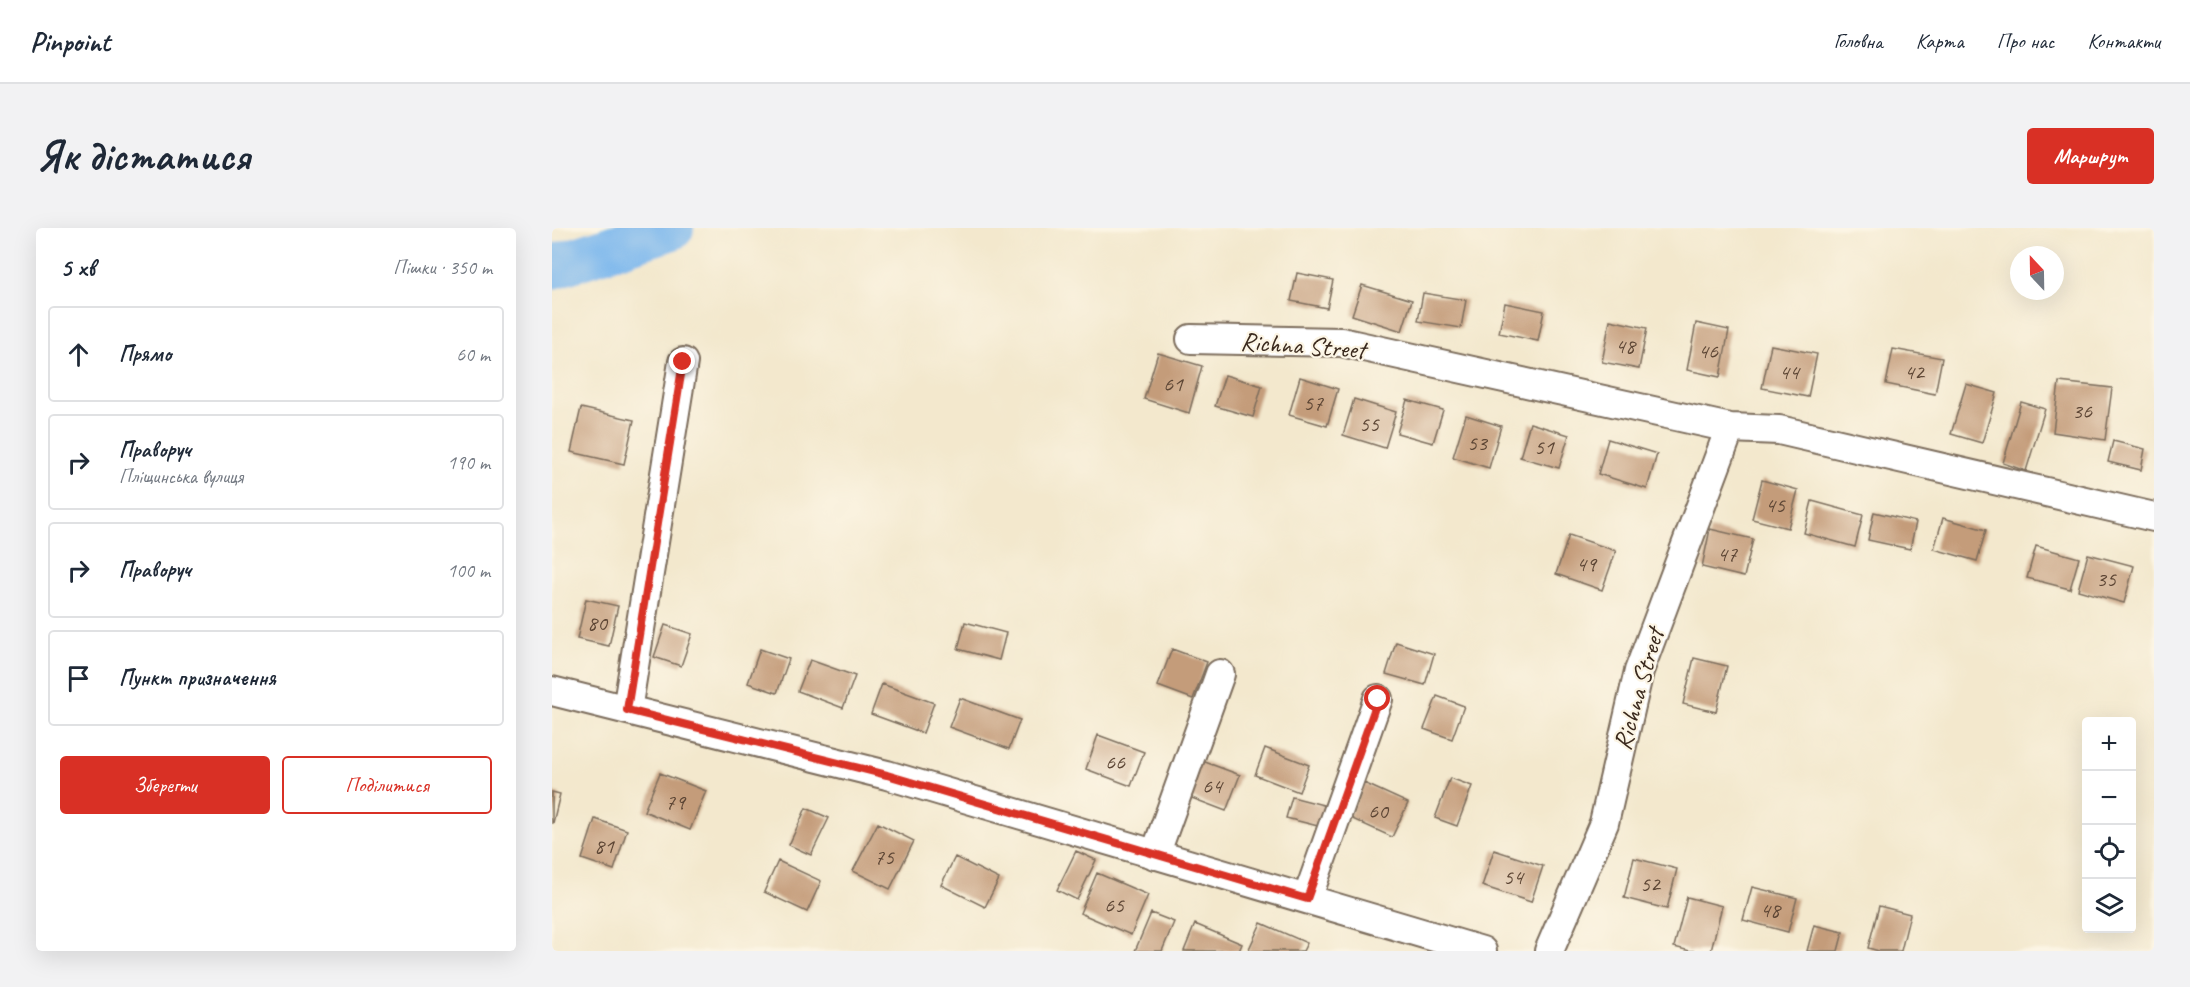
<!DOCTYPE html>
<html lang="uk">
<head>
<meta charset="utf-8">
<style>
  body { margin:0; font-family:Caveat,sans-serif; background:#f2f2f3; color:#1f2937 }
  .controls { position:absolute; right:18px; bottom:18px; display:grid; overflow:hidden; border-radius:6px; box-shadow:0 6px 24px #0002 }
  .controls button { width:54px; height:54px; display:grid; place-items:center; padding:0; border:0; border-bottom:2px solid #e0e1e3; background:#fff; color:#1f2937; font:30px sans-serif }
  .compass { position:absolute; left:1458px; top:18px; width:54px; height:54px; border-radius:50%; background:#fff; box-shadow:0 6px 24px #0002; rotate:338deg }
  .stop { position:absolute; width:18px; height:18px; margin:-14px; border:4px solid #d93025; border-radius:50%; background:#fff }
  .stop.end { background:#d93025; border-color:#fff; box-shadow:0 2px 6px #0008 }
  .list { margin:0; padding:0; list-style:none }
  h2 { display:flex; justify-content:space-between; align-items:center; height:78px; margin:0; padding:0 24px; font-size:26px }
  h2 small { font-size:20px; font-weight:400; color:#747a83 }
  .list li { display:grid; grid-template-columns:39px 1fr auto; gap:18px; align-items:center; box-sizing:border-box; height:96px; margin:0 12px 12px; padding:0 12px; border:2px solid #e0e1e3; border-radius:6px }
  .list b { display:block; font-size:22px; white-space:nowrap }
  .list p { margin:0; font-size:20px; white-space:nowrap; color:#747a83 }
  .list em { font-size:20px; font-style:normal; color:#747a83 }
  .actions { display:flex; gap:12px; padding:18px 24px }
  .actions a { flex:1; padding:14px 0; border:2px solid #d93025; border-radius:6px; text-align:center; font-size:21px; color:#d93025 }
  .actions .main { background:#d93025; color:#fff }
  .icon { flex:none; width:33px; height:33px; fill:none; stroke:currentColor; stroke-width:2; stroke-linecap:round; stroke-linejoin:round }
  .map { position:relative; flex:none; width:1602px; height:723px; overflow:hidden; border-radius:6px }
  header { display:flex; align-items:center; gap:36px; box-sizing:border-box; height:84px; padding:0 30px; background:#fff; border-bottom:2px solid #e0e1e3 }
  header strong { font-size:28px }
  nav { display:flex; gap:33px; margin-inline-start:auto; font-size:21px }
  .intro { display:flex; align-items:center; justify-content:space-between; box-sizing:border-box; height:144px; padding:0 36px }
  h1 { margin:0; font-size:42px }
  .button { padding:15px 27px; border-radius:6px; background:#d93025; color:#fff; font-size:21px; font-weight:700 }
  main { display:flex; gap:36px; padding:0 36px }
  aside { flex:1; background:#fff; border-radius:6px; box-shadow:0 6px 24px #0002 }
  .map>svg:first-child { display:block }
</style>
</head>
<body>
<header>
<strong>Pinpoint</strong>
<nav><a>Головна</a><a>Карта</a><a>Про нас</a><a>Контакти</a></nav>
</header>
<div class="intro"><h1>Як дістатися</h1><a class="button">Маршрут</a></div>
<main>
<aside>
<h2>5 хв<small>Пішки · 350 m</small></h2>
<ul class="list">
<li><svg class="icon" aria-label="ahead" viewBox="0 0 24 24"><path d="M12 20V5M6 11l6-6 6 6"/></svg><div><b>Прямо</b></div><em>60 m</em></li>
<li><svg class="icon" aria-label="right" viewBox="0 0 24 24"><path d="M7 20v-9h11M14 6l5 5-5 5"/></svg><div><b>Праворуч</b><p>Пліщинська вулиця</p></div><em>190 m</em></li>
<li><svg class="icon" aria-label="right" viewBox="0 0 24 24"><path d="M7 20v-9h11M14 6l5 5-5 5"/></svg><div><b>Праворуч</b></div><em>100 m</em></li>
<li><svg class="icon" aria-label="arrive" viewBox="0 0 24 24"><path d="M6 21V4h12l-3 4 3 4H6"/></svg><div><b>Пункт призначення</b></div></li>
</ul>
<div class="actions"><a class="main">Зберегти</a><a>Поділитися</a></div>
</aside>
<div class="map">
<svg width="1602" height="723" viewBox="0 0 1602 723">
  <rect width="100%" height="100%" fill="#fcf5e5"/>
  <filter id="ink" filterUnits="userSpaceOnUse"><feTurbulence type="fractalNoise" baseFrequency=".0167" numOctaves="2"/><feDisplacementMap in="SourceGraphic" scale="12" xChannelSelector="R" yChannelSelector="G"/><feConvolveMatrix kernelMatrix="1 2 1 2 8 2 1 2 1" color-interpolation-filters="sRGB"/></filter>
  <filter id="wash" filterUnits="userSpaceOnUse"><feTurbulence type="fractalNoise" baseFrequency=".008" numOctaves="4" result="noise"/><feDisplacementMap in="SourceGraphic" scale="24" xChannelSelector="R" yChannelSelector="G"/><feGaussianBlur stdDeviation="1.35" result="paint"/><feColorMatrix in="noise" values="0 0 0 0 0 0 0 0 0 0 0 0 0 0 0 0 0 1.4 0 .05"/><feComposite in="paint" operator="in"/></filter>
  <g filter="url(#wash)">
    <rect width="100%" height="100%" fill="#f3e8cd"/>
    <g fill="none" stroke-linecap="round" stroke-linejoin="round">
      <path stroke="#7bb7ed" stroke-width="44" d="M0,39L120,0"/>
    </g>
    <g id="blocks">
      <path fill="#c49c7a" d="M745,45L781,52L775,80L739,73Z
        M810,57L860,72L850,103L800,87Z
        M871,65L914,72L909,100L866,93Z
        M953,75L992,83L986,113L947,105Z
        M1058,92L1095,100L1087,141L1050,134Z
        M1144,95L1177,102L1168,149L1135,142Z
        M1219,117L1265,126L1256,169L1210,160Z
        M1341,121L1390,130L1383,166L1334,156Z
        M606,125L650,138L637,185L592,171Z
        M673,147L710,158L701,189L663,178Z
        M748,149L786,161L775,198L737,187Z
        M1507,154L1560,160L1553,212L1501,204Z
        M1414,156L1445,165L1430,215L1399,206Z
        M802,171L844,184L833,220L791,207Z
        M855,172L891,182L881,215L845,205Z
        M1469,174L1493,181L1474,243L1451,235Z
        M29,180L82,192L72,236L19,224Z
        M914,187L949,198L937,240L901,229Z
        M978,195L1017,207L1007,240L968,229Z
        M1056,211L1105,226L1095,261L1046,246Z
        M1561,213L1593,221L1589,242L1556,234Z
        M1210,252L1246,262L1236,300L1200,291Z
        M1260,273L1311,287L1303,319L1252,305Z
        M1322,284L1364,294L1358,321L1316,312Z
        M1391,290L1434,302L1425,333L1382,321Z
        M1158,301L1201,311L1192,349L1150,339Z
        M1017,307L1064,323L1050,362L1004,346Z
        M1484,318L1527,330L1518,361L1475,350Z
        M1536,326L1582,338L1572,375L1526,362Z
        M34,371L66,378L57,418L25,411Z
        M413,394L454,405L447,432L406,421Z
        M113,397L140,406L129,438L102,429Z
        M844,414L882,426L873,457L834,446Z
        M208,421L237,431L225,465L196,455Z
        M620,421L655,434L641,471L606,458Z
        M1142,430L1175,438L1164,484L1131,476Z
        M258,432L303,448L291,480L246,463Z
        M330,456L382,475L371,505L319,486Z
        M885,468L912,478L900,511L872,501Z
        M408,470L468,492L457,521L397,499Z
        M546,507L592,524L579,558L534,541Z
        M713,520L757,537L747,564L703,547Z
        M645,531L688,547L674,583L632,567Z
        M108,545L154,563L138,602L92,583Z
        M898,550L920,558L905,598L883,590Z
        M812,555L856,575L840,609L796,589Z
        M0,564L8,566L1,595H0Z
        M740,569L783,580L778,601L734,590Z
        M254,580L277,590L259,627L237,617Z
        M43,591L75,602L62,642L30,631Z
        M326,595L362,613L338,661L301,643Z
        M942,622L991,638L979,674L930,658Z
        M524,623L544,632L525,672L505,662Z
        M403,629L447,651L433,679L389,657Z
        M1082,630L1125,641L1115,681L1072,670Z
        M226,633L269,653L255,684L212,664Z
        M545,645L596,667L579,707L528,685Z
        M1200,659L1245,670L1236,704L1191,692Z
        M1135,669L1170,678L1159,723H1138L1122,719Z
        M1327,678L1358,686L1349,723H1327L1316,720Z
        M599,685L622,694L610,723H583Z
        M709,695L755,715L751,723H696Z
        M643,696L690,716L687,723H632Z
        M1262,697L1291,704L1286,723H1255Z"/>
    </g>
  </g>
  <g filter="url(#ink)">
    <use href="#blocks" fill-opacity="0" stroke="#7b6c5b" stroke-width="1.5"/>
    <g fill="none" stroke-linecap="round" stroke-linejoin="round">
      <defs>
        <path id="minor" d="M639,111L789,114L1178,200
          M0,463L335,547L930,723
          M75,482L131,134
          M603,627L668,446
          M755,671L826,471
          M997,723L1052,595L1087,443L1178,200L1227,202L1602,289"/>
      </defs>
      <use href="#minor" stroke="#7b6c5b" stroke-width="32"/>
      <use href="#minor" stroke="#fff" stroke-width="28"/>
    </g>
  </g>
  <g fill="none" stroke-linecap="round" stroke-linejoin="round" filter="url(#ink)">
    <path stroke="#d93025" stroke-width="8" d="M131,134L75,482L335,547L755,671L826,471"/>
  </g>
  <g text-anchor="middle" stroke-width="4.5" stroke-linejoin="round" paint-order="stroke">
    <g font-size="22" fill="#5d4635">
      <text x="1073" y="125">48</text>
      <text x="1156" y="130">46</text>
      <text x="1237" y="151">44</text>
      <text x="1362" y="151">42</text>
      <text x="621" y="163">61</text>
      <text x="761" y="182">57</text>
      <text x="1530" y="190">36</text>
      <text x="817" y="203">55</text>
      <text x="925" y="222">53</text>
      <text x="992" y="226">51</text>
      <text x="1223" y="284">45</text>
      <text x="1175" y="333">47</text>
      <text x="1034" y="343">49</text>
      <text x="1554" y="358">35</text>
      <text x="45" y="402">80</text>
      <text x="563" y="541">66</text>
      <text x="660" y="565">64</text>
      <text x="123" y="581">79</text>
      <text x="826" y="590">60</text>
      <text x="52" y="625">81</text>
      <text x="332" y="636">75</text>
      <text x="961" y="656">54</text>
      <text x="1098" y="663">52</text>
      <text x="562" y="684">65</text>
      <text x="1218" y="689">48</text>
    </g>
    <g font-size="26" fill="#3b2a1e" stroke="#fcf5e5">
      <text transform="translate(751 117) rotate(4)" y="9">Richna Street</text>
      <text transform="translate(1086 461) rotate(-74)" y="9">Richna Street</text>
    </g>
  </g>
</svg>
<div class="controls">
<button>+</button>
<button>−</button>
<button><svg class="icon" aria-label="locate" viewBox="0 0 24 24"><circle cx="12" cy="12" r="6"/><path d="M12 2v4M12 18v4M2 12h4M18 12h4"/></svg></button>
<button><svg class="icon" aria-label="layers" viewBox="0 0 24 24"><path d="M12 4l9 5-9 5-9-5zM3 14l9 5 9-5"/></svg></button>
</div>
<svg class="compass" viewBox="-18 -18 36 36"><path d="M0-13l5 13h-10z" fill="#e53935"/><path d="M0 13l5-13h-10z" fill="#747a83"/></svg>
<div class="stop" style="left:826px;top:471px"></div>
<div class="stop end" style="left:131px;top:134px"></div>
</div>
</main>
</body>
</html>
